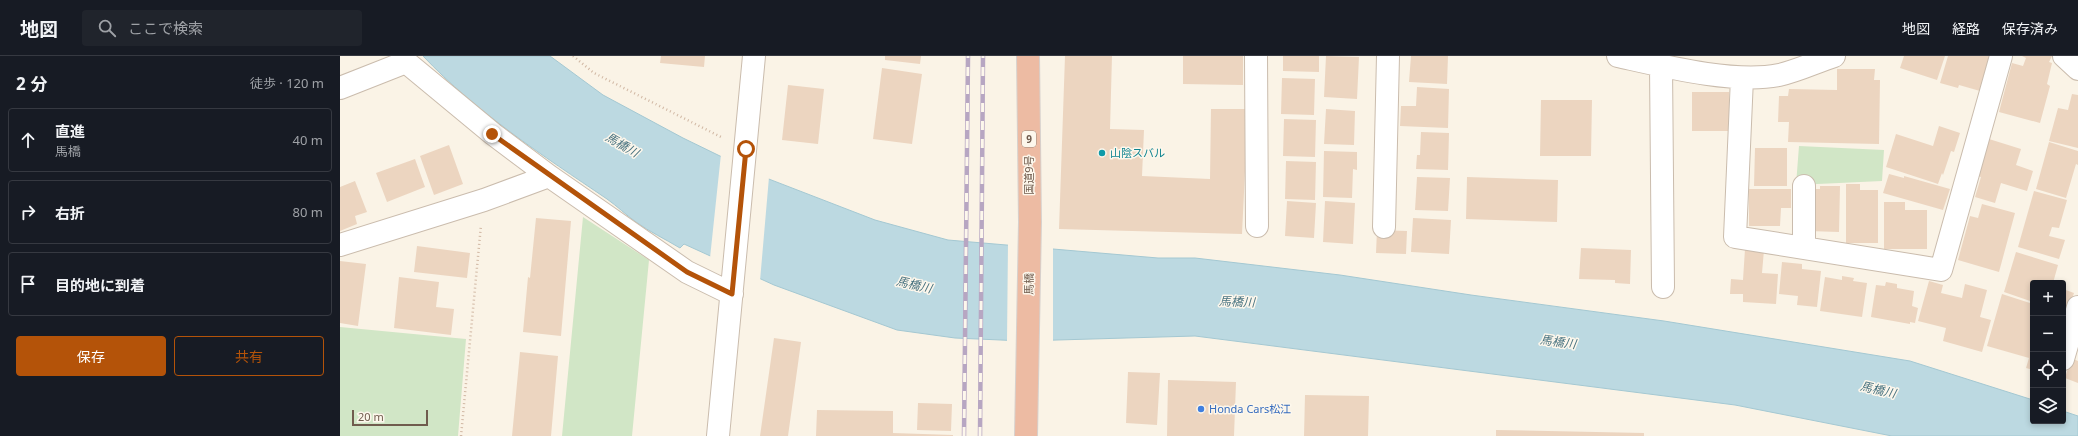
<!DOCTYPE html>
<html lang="ja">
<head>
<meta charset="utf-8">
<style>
  body { margin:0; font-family:"Noto Sans","Noto Sans JP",sans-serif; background:#20242c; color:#f1f3f6 }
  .controls { position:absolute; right:12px; bottom:12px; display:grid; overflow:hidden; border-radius:4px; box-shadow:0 2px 6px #0003 }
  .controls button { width:36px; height:36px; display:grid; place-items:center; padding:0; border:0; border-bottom:1px solid #363941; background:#171b24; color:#f1f3f6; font:20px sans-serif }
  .scale { position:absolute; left:12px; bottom:10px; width:76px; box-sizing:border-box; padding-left:4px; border:2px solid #705c4e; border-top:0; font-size:11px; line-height:14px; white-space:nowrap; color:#705c4e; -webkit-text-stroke:3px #fdf7ec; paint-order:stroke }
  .stop { position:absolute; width:12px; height:12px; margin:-9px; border:3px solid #b45309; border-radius:50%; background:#fff }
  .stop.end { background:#b45309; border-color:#fff; box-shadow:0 1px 4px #0008 }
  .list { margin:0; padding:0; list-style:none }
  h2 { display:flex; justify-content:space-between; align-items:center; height:52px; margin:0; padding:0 16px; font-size:17px }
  h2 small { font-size:13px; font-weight:400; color:#9ea1a6 }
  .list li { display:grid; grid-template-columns:26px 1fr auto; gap:12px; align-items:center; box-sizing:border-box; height:64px; margin:0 8px 8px; padding:0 8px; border:1px solid #363941; border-radius:4px }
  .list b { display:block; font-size:15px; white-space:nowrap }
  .list p { margin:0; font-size:13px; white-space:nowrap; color:#9ea1a6 }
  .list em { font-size:13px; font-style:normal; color:#9ea1a6 }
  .actions { display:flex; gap:8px; padding:12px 16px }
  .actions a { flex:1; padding:9px 0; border:1px solid #b45309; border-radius:4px; text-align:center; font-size:14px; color:#b45309 }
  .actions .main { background:#b45309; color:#fff }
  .icon { flex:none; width:22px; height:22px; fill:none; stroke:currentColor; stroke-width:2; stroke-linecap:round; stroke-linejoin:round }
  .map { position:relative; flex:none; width:1738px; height:380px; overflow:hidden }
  header { display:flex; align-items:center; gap:24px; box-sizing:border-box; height:56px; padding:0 20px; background:#171b24; border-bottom:1px solid #363941 }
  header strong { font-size:19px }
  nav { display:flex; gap:22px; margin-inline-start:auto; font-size:14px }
  .search { width:280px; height:36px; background:#20242c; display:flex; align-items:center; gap:10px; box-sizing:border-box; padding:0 14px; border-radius:4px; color:#9ea1a6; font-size:15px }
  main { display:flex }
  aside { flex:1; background:#171b24 }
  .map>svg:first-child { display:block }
</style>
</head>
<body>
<header>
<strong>地図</strong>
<div class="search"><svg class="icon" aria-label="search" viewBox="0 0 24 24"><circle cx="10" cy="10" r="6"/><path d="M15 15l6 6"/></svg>ここで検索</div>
<nav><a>地図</a><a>経路</a><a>保存済み</a></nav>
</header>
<main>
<aside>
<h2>2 分<small>徒歩 · 120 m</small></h2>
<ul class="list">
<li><svg class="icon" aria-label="ahead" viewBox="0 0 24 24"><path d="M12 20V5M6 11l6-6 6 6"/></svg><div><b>直進</b><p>馬橋</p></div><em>40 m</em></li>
<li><svg class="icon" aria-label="right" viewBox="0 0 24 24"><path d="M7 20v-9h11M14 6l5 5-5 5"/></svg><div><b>右折</b></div><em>80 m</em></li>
<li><svg class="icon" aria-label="arrive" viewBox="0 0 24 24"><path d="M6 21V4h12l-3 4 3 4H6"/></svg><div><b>目的地に到着</b></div></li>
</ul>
<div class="actions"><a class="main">保存</a><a>共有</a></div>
</aside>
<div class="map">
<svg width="1738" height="380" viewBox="0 0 1738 380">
  <rect width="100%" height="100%" fill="#faf3e6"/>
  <path fill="#d1e6c6" d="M1459,90L1544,94L1542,125L1456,129Z
    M243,161L309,204L292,380H222Z
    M0,271L126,283L118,380H0Z"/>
  <path fill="#bcd9e1" stroke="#a4c8d2" d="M83,0H210L263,39L343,82L421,120L535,164L608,184L818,202H855L1000,219L1131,239L1324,265L1570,305L1693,344V365H1723V355L1738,360V380H1552L1395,349L855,280L683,285L615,282L557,274L434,229L344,188L340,192C325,183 310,176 296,166C286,159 277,150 267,143C202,99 137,57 83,0Z"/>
  <path fill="#faf3e6" d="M381,98L429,121L420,225L370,202Z
    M668,187L713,191V286H667Z"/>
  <path fill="#ecd5c0" d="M321,0H365L364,11L320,7Z
    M545,0H581L580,8L545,4Z
    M725,0H772L770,73L804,74L802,120L870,123L871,53H908L902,178L719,173Z
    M843,0H903V29L843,28Z
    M943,0H979V16L943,15Z
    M986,0L1019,1L1017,43L984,41Z
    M1071,0H1108L1107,28L1069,26Z
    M1564,0H1605L1597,24L1560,12Z
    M1608,0H1650L1640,35L1619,29L1618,32L1600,27Z
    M1682,0H1712L1709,6L1712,7L1707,28L1710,30L1700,67L1659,56L1672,7L1683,10L1686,2Z
    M542,12L582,18L572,88L533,83Z
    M1497,13H1535L1534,24H1540L1539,88L1448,86L1449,66H1438L1439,40H1448L1449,33L1497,34Z
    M942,22L975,23L974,59L941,58Z
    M448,29L484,33L478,88L442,84Z
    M1077,31L1109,33L1108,72L1060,70L1061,50H1076Z
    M1352,36H1389V75H1352Z
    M1732,38L1738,39V92L1709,85L1718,52L1728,54Z
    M1201,44H1252L1251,100H1200Z
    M986,53L1015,55L1014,89L984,88Z
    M944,63L976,64L975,101L943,100Z
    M1599,70L1620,77L1614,96L1611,95L1603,119L1602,117L1598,128L1546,111L1556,78L1593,90Z
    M1081,76L1109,77L1108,114L1076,113L1077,99H1080Z
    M1649,83L1681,93L1676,109L1693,115L1687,135L1661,127L1655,147L1635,141L1641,121L1637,120Z
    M1709,86L1738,95V109L1736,108L1726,142L1696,133Z
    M109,89L123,128L94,139L80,100Z
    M1415,92H1447V130H1414Z
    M984,95L1017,96V114L1013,113L1012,142L983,141Z
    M75,103L85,131L47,146L36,117Z
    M946,105L976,106L975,144L945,143Z
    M1549,118L1564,122V120L1610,133L1603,154L1543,137Z
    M1077,121L1110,122L1108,155L1075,154Z
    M1127,121L1218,124L1217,166L1126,163Z
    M15,125L27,156L15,160L17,168L0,175V131Z
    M1506,128H1520V134H1538V187H1506Z
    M1480,130H1500L1499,176L1468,175L1469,133H1480Z
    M1409,133H1451V152H1441L1440,170H1409Z
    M1694,135L1727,144L1719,172L1712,171L1709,180L1725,184L1719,203L1678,191Z
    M947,145L976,147L974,182L945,180Z
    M985,145L1015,147L1013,188L983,186Z
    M1544,146H1565V154H1587V193H1544Z
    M1642,148L1675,157L1659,216L1618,204L1630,160L1638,162Z
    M196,162L231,165L221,280L183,276L188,221L190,222Z
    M1073,162L1111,164L1109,198L1071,196Z
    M1037,174L1067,175L1066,198L1036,197Z
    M77,190L130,197L127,222L74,216Z
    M1241,192L1291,194L1290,228L1275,227V224L1239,223Z
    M1405,193L1424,194L1422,217L1438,218L1436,248L1403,246V238H1390L1391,223L1403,224Z
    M1676,196L1718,209L1713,227H1693V246L1664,236Z
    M0,205L26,208L18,270L0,267Z
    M1442,206L1462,208V213L1481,215L1477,251L1457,249L1458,240L1439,238Z
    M1502,220L1514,222L1513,225L1527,227L1522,261L1480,255L1485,221L1502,224Z
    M59,221L99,226L96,251L114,253L111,279L54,272Z
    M1589,225L1603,229L1601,237L1622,242L1625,228L1647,234L1640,261L1651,264L1642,296L1603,285L1606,272L1578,265Z
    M1546,226L1557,228V232L1574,235L1572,250L1578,252L1575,267L1570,266V268L1531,261L1536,229L1545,230Z
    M1723,233L1734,237L1728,257L1723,255Z
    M1662,238L1693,248L1691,266H1693V314L1686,312L1689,302L1647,290Z
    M434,282L461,286L448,380H420Z
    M180,296L218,300L211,380H172Z
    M1731,302L1738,305V327L1725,322Z
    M788,316L820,317L817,369L786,367Z
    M828,324L896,326L894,380H827Z
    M965,339L1029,340L1028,380H964Z
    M578,347L612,348L611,375L577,374Z
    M477,354L553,355V377L613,379V380H476Z
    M1156,374L1304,377V380H1156Z"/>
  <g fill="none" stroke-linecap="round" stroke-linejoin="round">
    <defs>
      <path id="minor" d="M916,0L917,170
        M1278,0C1323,10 1394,28 1439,19C1457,15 1476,6 1494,0
        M1724,0L1738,13
        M1321,10L1323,231
        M1402,22L1395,181L1601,214L1661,0
        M0,32L66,6L153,78L209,120
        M1044,171L1048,0
        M0,189L144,144L209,120L347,216L392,238
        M1464,192V130
        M1723,303L1738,251
        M378,380L414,0"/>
      <path id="highway" d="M686,380L690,166L688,0"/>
    </defs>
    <use href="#minor" stroke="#cabcad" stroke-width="24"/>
    <use href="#highway" stroke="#d7d1cd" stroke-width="24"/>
    <path stroke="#d1b8a4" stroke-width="2.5" stroke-dasharray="1 3" stroke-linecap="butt" d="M233,0L254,17L383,82
      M121,380L141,169"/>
    <use href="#minor" stroke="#fff" stroke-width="22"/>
    <use href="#highway" stroke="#edbba3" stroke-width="22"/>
    <defs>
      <path id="rail" d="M624,380L628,0
        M640,380L643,0"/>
    </defs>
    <use href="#rail" stroke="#b7a6c2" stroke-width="4.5"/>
    <use href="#rail" stroke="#fdf7ec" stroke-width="3" stroke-dasharray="9" stroke-linecap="butt"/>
  </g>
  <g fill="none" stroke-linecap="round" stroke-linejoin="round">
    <path stroke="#b45309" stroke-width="5" d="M152,78L347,216L392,238L406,93"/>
  </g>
  <circle fill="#0f9aa8" stroke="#fdf7ec" stroke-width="1.5" cx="762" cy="97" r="4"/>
  <circle fill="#3f7fe0" stroke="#fdf7ec" stroke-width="1.5" cx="861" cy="353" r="4"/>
  <g text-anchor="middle" stroke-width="3" stroke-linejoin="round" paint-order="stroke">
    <rect fill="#fdf7ec" stroke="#9a8a7d" stroke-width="1" x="682" y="75" width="14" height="16" rx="3"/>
    <g font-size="10" font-weight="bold" fill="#705c4e">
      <text x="689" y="87">9</text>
    </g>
    <g font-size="11" fill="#0d838f" stroke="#fdf7ec" text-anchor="start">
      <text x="770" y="101">山陰スバル</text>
    </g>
    <g font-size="11" fill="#705c4e" stroke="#fdf7ec">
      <text transform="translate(689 119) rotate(-90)" y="4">国道9号</text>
      <text transform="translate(689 228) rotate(-89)" y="4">馬橋</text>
    </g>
    <g font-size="11" fill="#366cbe" stroke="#fdf7ec" text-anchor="start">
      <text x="869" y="357">Honda Cars松江</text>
    </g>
    <g font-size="12" font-style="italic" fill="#4a7481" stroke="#fdf7ec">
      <text transform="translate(282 89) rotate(30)" y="4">馬橋川</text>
      <text transform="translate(574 229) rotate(13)" y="4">馬橋川</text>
      <text transform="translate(897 246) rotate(2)" y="4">馬橋川</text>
      <text transform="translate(1218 286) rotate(8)" y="4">馬橋川</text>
      <text transform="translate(1538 334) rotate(13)" y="4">馬橋川</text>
    </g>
  </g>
</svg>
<div class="controls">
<button>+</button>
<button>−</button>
<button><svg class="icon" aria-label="locate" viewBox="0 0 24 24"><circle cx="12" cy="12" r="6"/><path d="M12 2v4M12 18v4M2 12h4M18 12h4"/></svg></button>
<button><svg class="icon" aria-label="layers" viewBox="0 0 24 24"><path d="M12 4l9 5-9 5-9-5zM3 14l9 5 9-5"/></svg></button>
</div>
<div class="scale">20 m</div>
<div class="stop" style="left:406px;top:93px"></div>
<div class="stop end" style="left:152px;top:78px"></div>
</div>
</main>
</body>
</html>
